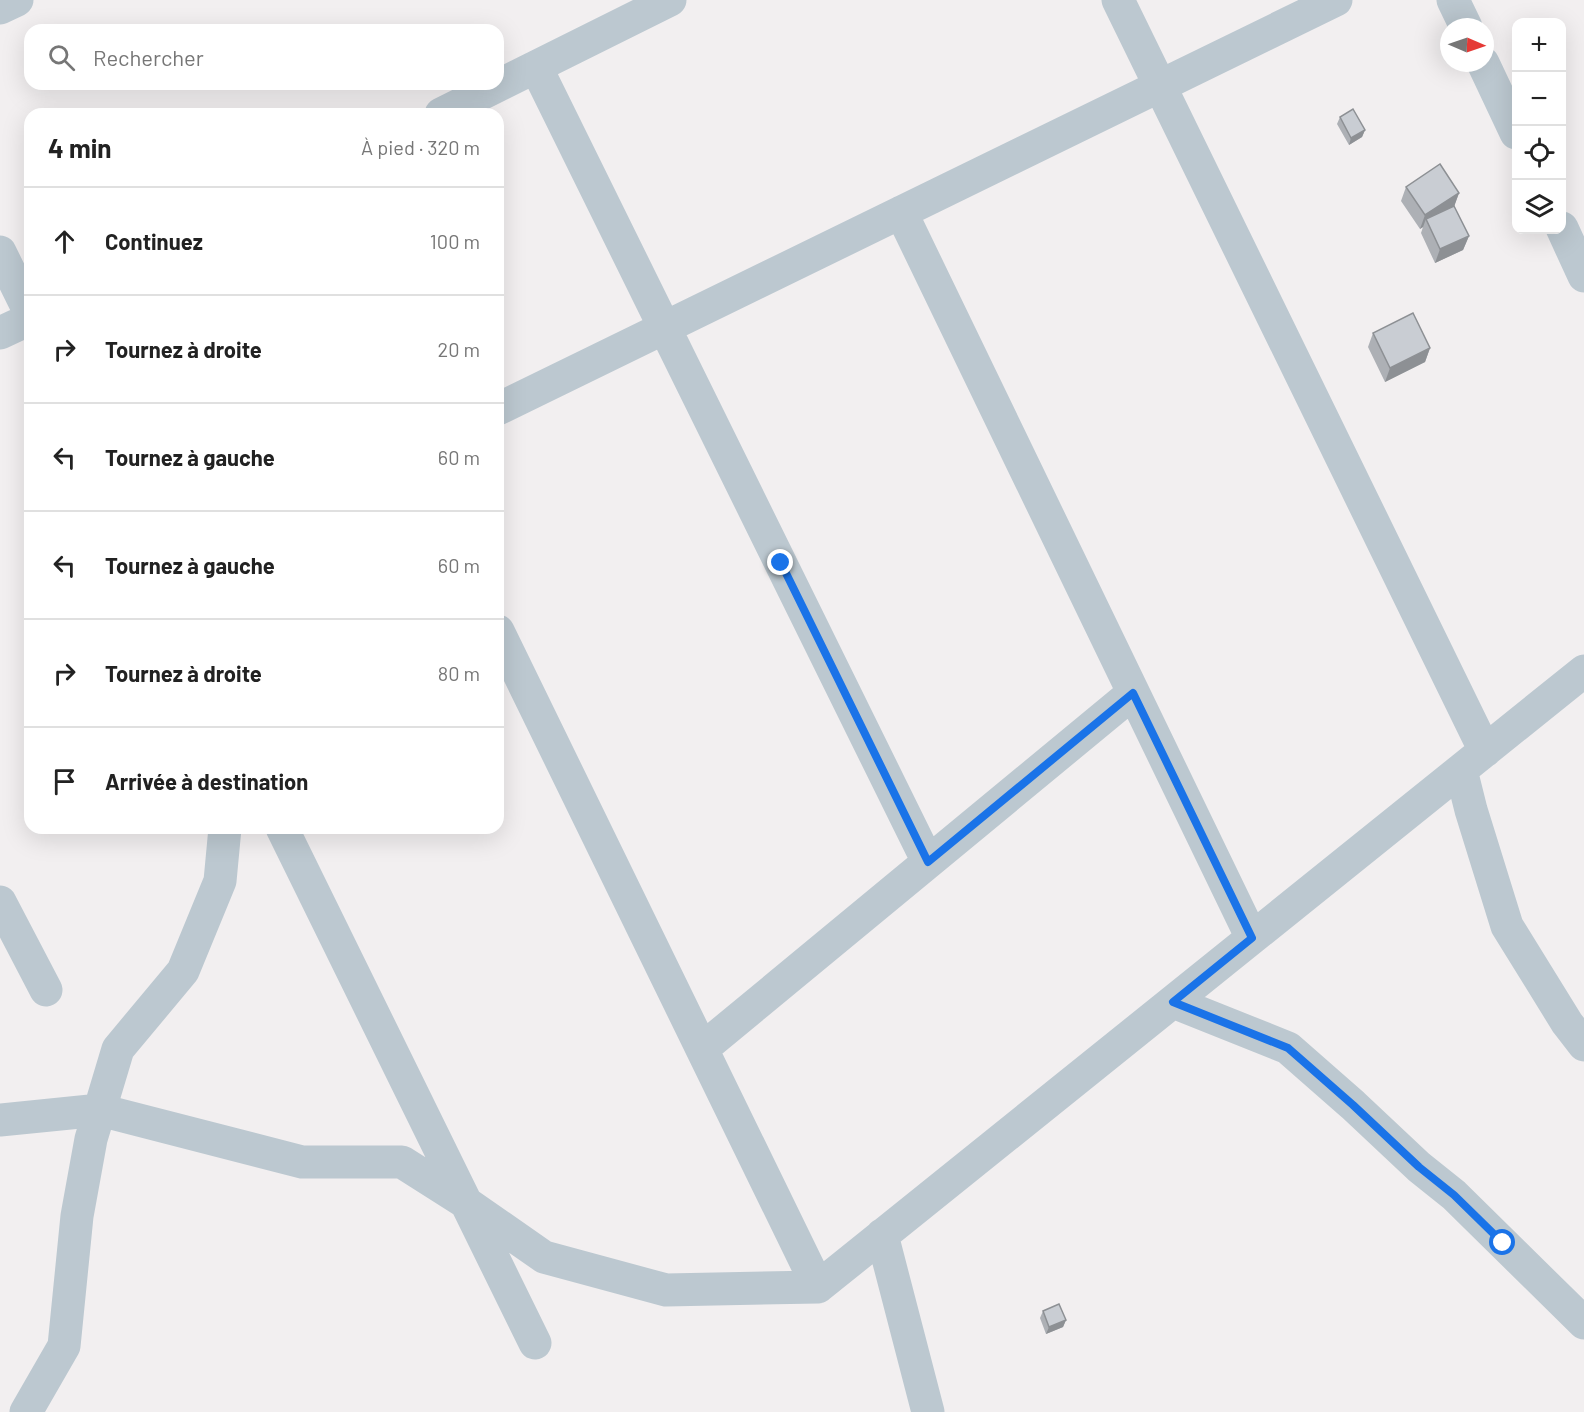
<!DOCTYPE html>
<html lang="fr">
<head>
<meta charset="utf-8">
<style>
  body { margin:0; font-family:Barlow,sans-serif; background:#f2f2f2; color:#222 }
  .controls { position:absolute; right:18px; top:18px; display:grid; overflow:hidden; border-radius:12px; box-shadow:0 6px 24px #0002 }
  .controls button { width:54px; height:54px; display:grid; place-items:center; padding:0; border:0; border-bottom:2px solid #e0e0e0; background:#fff; color:#222; font:30px sans-serif }
  .compass { position:absolute; left:1440px; top:18px; width:54px; height:54px; border-radius:50%; background:#fff; box-shadow:0 6px 24px #0002; rotate:92deg }
  .stop { position:absolute; width:18px; height:18px; margin:-14px; border:4px solid #1a73e8; border-radius:50%; background:#fff }
  .stop.end { background:#1a73e8; border-color:#fff; box-shadow:0 2px 6px #0008 }
  .list { margin:0; padding:0; list-style:none }
  h2 { display:flex; justify-content:space-between; align-items:center; height:78px; margin:0; padding:0 24px; font-size:26px }
  h2 small { font-size:20px; font-weight:400; color:#767676 }
  .list li { display:grid; grid-template-columns:39px 1fr auto; gap:18px; align-items:center; box-sizing:border-box; height:108px; padding:0 24px; border-top:2px solid #e0e0e0 }
  .list b { display:block; font-size:22px; white-space:nowrap }
  .list em { font-size:20px; font-style:normal; color:#767676 }
  .icon { flex:none; width:33px; height:33px; fill:none; stroke:currentColor; stroke-width:2; stroke-linecap:round; stroke-linejoin:round }
  .map { position:relative; flex:none; width:1584px; height:1412px; overflow:hidden }
  .search { position:absolute; background:#fff; box-shadow:0 6px 24px #0002; left:24px; top:24px; width:480px; height:66px; display:flex; align-items:center; gap:15px; box-sizing:border-box; padding:0 21px; border-radius:18px; color:#767676; font-size:22px }
  .panel { position:absolute; background:#fff; box-shadow:0 6px 24px #0002; left:24px; top:108px; width:480px; height:726px; border-radius:18px }
  .map>svg:first-child { display:block }
</style>
</head>
<body>
<div class="map">
<svg width="1584" height="1412" viewBox="0 0 1584 1412">
  <rect width="100%" height="100%" fill="#f2eff0"/>
  <g fill="none" stroke-linecap="round" stroke-linejoin="round">
    <path stroke="#bcc8d0" stroke-width="33" d="M1118,0L1485,751
      M1453,0L1466,27
      M0,8L17,0
      M1483,63L1516,133
      M536,67L928,862
      M441,114L670,0
      M901,212L1252,938
      M1562,228L1584,276
      M0,252L30,313
      M0,333L30,319
      M498,409L1336,0
      M498,631L818,1287
      M1461,770L1471,810L1507,926L1567,1023L1584,1045
      M282,828L535,1343
      M0,902L46,990
      M1173,1002L1288,1048L1353,1105L1419,1167L1454,1195L1584,1323
      M702,1049L1133,693
      M0,1120L100,1110L302,1162H402L465,1202L544,1257L666,1290L818,1287L1584,671
      M882,1235L928,1412
      M26,1412L64,1346L77,1216L91,1139L118,1049L183,971L220,881L225,828"/>
  </g>
  <path fill="#adb0b5" d="M1340,117L1365,130L1362,137L1349,145L1337,124Z
    M1406,187L1459,193L1454,206L1469,236L1463,250L1435,263L1421,233L1423,227L1420,229L1401,201Z
    M1373,333L1430,348L1425,362L1385,382L1368,347Z
    M1043,1311L1066,1320L1063,1327L1046,1334L1040,1318Z"/>
  <path fill="#8d9094" d="M1365,130L1362,137L1349,145L1351,138Z
    M1459,193L1454,207L1426,219L1423,227L1420,229L1425,215Z
    M1469,236L1463,250L1435,263L1440,249Z
    M1430,348L1425,362L1385,382L1390,368Z
    M1066,1320L1063,1327L1046,1334L1049,1327Z"/>
  <path fill="#c9cdd3" stroke="#8d9094" stroke-width="1.5" d="M1353,109L1365,130L1351,138L1340,117Z
    M1440,164L1459,193L1425,215L1406,187Z
    M1454,206L1469,236L1440,249L1426,219Z
    M1413,313L1430,348L1390,368L1373,333Z
    M1059,1304L1066,1320L1049,1327L1043,1311Z"/>
  <g fill="none" stroke-linecap="round" stroke-linejoin="round">
    <path stroke="#1a73e8" stroke-width="8" d="M781,563L928,862L1133,693L1252,938L1173,1002L1288,1048L1353,1105L1419,1167L1454,1195L1503,1243"/>
  </g>
</svg>
<div class="controls">
<button>+</button>
<button>−</button>
<button><svg class="icon" aria-label="locate" viewBox="0 0 24 24"><circle cx="12" cy="12" r="6"/><path d="M12 2v4M12 18v4M2 12h4M18 12h4"/></svg></button>
<button><svg class="icon" aria-label="layers" viewBox="0 0 24 24"><path d="M12 4l9 5-9 5-9-5zM3 14l9 5 9-5"/></svg></button>
</div>
<svg class="compass" viewBox="-18 -18 36 36"><path d="M0-13l5 13h-10z" fill="#e53935"/><path d="M0 13l5-13h-10z" fill="#767676"/></svg>
<div class="stop" style="left:1503px;top:1243px"></div>
<div class="stop end" style="left:781px;top:563px"></div>
<div class="search"><svg class="icon" aria-label="search" viewBox="0 0 24 24"><circle cx="10" cy="10" r="6"/><path d="M15 15l6 6"/></svg>Rechercher</div>
<section class="panel">
<h2>4 min<small>À pied · 320 m</small></h2>
<ul class="list">
<li><svg class="icon" aria-label="ahead" viewBox="0 0 24 24"><path d="M12 20V5M6 11l6-6 6 6"/></svg><div><b>Continuez</b></div><em>100 m</em></li>
<li><svg class="icon" aria-label="right" viewBox="0 0 24 24"><path d="M7 20v-9h11M14 6l5 5-5 5"/></svg><div><b>Tournez à droite</b></div><em>20 m</em></li>
<li><svg class="icon" aria-label="left" viewBox="0 0 24 24"><path d="M17 20v-9H6M10 6l-5 5 5 5"/></svg><div><b>Tournez à gauche</b></div><em>60 m</em></li>
<li><svg class="icon" aria-label="left" viewBox="0 0 24 24"><path d="M17 20v-9H6M10 6l-5 5 5 5"/></svg><div><b>Tournez à gauche</b></div><em>60 m</em></li>
<li><svg class="icon" aria-label="right" viewBox="0 0 24 24"><path d="M7 20v-9h11M14 6l5 5-5 5"/></svg><div><b>Tournez à droite</b></div><em>80 m</em></li>
<li><svg class="icon" aria-label="arrive" viewBox="0 0 24 24"><path d="M6 21V4h12l-3 4 3 4H6"/></svg><div><b>Arrivée à destination</b></div></li>
</ul>
</section>
</div>
</body>
</html>
